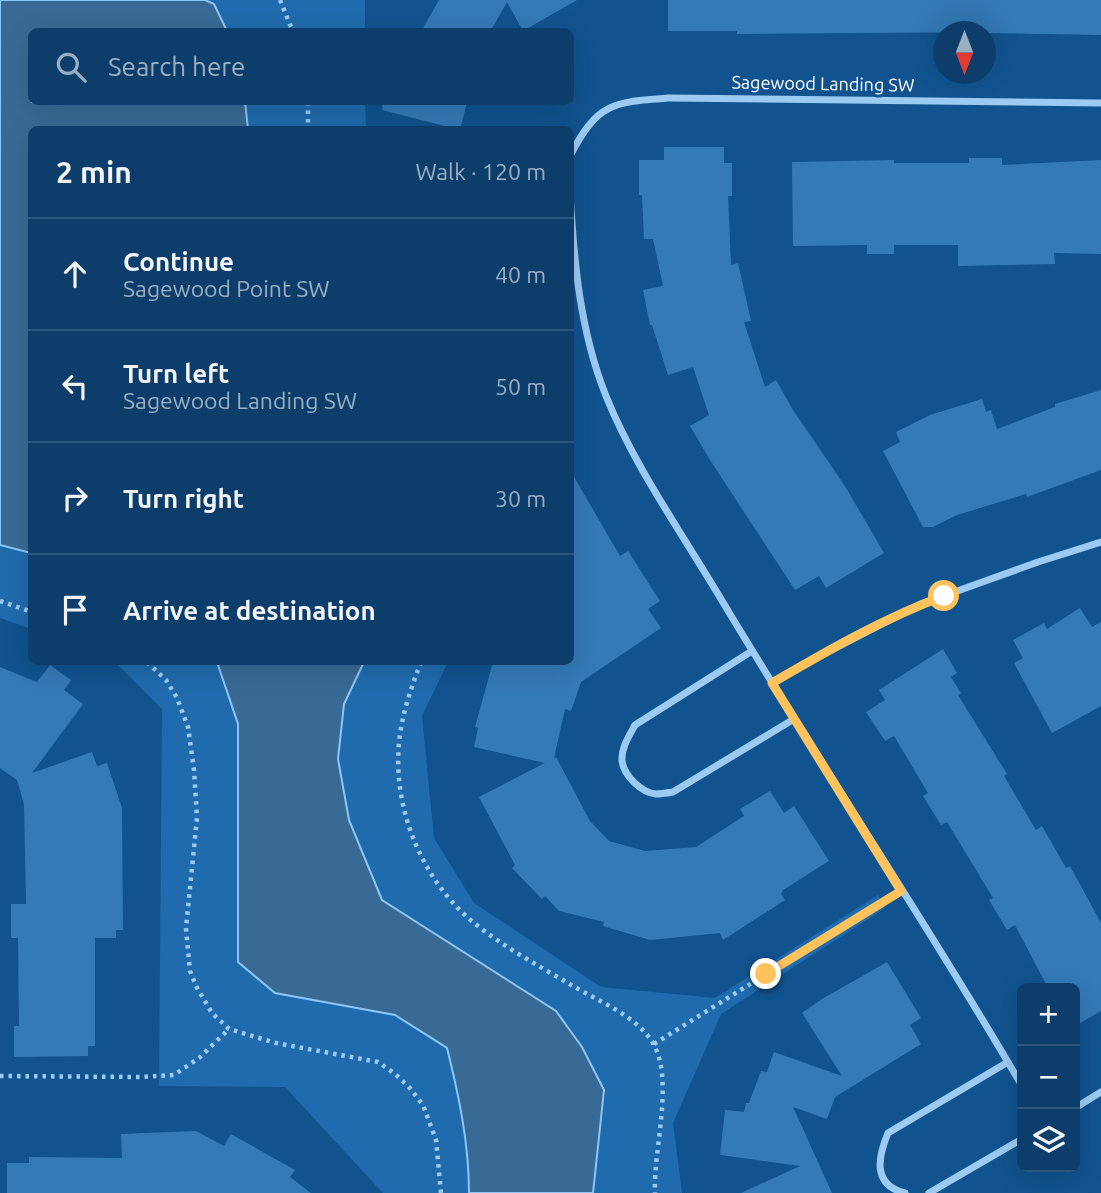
<!DOCTYPE html>
<html lang="en">
<head>
<meta charset="utf-8">
<style>
  body { margin:0; font-family:Ubuntu,sans-serif; background:#164571; color:#f1f3f6 }
  .controls { position:absolute; right:21px; bottom:21px; display:grid; overflow:hidden; border-radius:10px; box-shadow:0 7px 28px #0002 }
  .controls button { width:63px; height:63px; display:grid; place-items:center; padding:0; border:0; border-bottom:2px solid #2d577e; background:#0d3e6b; color:#f1f3f6; font:35px sans-serif }
  .compass { position:absolute; left:933px; top:21px; width:63px; height:63px; border-radius:50%; background:#0d3e6b; box-shadow:0 7px 28px #0002; rotate:180deg }
  .stop { position:absolute; width:21px; height:21px; margin:-16px; border:5px solid #ffc25c; border-radius:50%; background:#fff }
  .stop.end { background:#ffc25c; border-color:#fff; box-shadow:0 2px 7px #0008 }
  .list { margin:0; padding:0; list-style:none }
  h2 { display:flex; justify-content:space-between; align-items:center; height:91px; margin:0; padding:0 28px; font-size:30px }
  h2 small { font-size:23px; font-weight:400; color:#9aaec1 }
  .list li { display:grid; grid-template-columns:46px 1fr auto; gap:21px; align-items:center; box-sizing:border-box; height:112px; padding:0 28px; border-top:2px solid #2d577e }
  .list b { display:block; font-size:26px; white-space:nowrap }
  .list p { margin:0; font-size:23px; white-space:nowrap; color:#9aaec1 }
  .list em { font-size:23px; font-style:normal; color:#9aaec1 }
  .icon { flex:none; width:38px; height:38px; fill:none; stroke:currentColor; stroke-width:2; stroke-linecap:round; stroke-linejoin:round }
  .map { position:relative; flex:none; width:1101px; height:1193px; overflow:hidden }
  .search { position:absolute; background:#0d3e6b; box-shadow:0 7px 28px #0002; left:28px; top:28px; width:546px; height:77px; display:flex; align-items:center; gap:18px; box-sizing:border-box; padding:0 24px; border-radius:10px; color:#9aaec1; font-size:26px }
  .panel { position:absolute; background:#0d3e6b; box-shadow:0 7px 28px #0002; left:28px; top:126px; width:546px; height:539px; border-radius:10px }
  .map>svg:first-child { display:block }
</style>
</head>
<body>
<div class="map">
<svg width="1101" height="1193" viewBox="0 0 1101 1193">
  <rect width="100%" height="100%" fill="#11538f"/>
  <path fill="#206bad" d="M0,0H365V31L32,32V102H365L366,129L32,130L31,629L0,618Z
    M115,662H448L422,716L434,838L474,903L601,987L715,998L878,895L885,908L721,1014L673,1123L682,1193H383L285,1087L159,1086L162,709Z"/>
  <path fill="#396a96" stroke="#8cc6f6" stroke-width="2" d="M0,0H205L214,4L227,31L32,32V102H245L248,129L32,130L31,553L0,545Z
    M217,662H364L344,704L338,759L349,820L382,900L556,1011L582,1047L604,1090L593,1193H469C469,1144 459,1096 447,1048L395,1015L275,993L238,962V724Z"/>
  <path fill="#347ab7" d="M439,0H577L523,31L507,2L490,32H421Z
    M668,0H1101V35L985,33V32L737,34V31H668Z
    M383,102H467L460,130L382,110Z
    M664,147H724V163H732V196H728L731,265L738,263L751,321L744,322L765,387L776,380L793,410L845,486L884,553L826,588L819,576L795,590L710,460L690,426L709,415L693,367L668,375L652,325H650L643,290L663,286L653,239H644L642,195H639V160H664Z
    M969,158H1002V165L1101,160V254L1054,253L1055,264L958,266V245H894V254H867V245L793,246L792,162L894,160V163H969Z
    M1101,390V470L1027,497L1026,494L957,515L933,527H923L883,451L900,442L896,432L930,415L982,399L986,412L991,410L997,429L1055,407V404Z
    M570,470L620,556L628,551L660,601L648,609L661,628L581,682L571,711L565,709L554,758L556,757L590,821L609,841L645,851L696,847L744,816L740,809L770,791L784,813L794,806L829,861L783,890L781,894L785,900L723,940L720,933L650,940L603,926L604,922L559,911L545,896L542,899L512,868L515,865L479,797L545,763L474,747L478,728L475,727L493,662H570Z
    M1080,608L1092,627L1101,622V706L1052,733L1014,663L1023,658L1013,640L1044,623L1047,629Z
    M943,649L957,673L951,677L961,693L958,695L1007,774L1004,776L1036,830L1042,826L1066,868L1070,866L1101,923V1011L1075,1026V988H1048L1015,925L1007,930L989,900L993,898L947,822L941,825L923,796L928,793L894,736L885,741L866,712L885,700L879,690Z
    M50,665L71,680L64,690L83,704L32,773L92,752L97,766L107,763L122,808L123,930H116V938H95V1046H88V1056L14,1057V1026H19L18,938H11V904H26L24,804L17,780L0,768V667L37,682Z
    M887,962L921,1018L910,1025L921,1044L835,1097L827,1119L793,1107L832,1193H741L800,1166L720,1155L725,1110L744,1112L746,1103H749L761,1071L767,1072L774,1052L842,1076L802,1013L822,999Z
    M196,1131L224,1146L231,1134L295,1170L290,1177L311,1193H7V1163H29V1157L122,1158L121,1134Z"/>
  <g fill="none" stroke-linecap="round" stroke-linejoin="round">
    <path stroke="#9bcaf2" stroke-width="4.5" stroke-dasharray="3.5 5" stroke-linecap="butt" d="M280,0L293,32
      M308,102V130
      M0,601L32,612
      M147,662L166,680L177,698L188,727L194,770L197,818L186,928L190,971L197,988L212,1013L229,1029L276,1043L378,1062L394,1073L409,1087L423,1105L436,1140L441,1193
      M421,662C413,683 405,705 401,728C389,796 416,870 466,916C496,943 539,966 573,986C600,1002 639,1017 654,1045C674,1082 653,1151 655,1193
      M654,1044L885,900
      M0,1076L141,1077L174,1075L199,1058L229,1029"/>
    <path stroke="#9bcaf2" stroke-width="7" d="M570,156C597,103 613,102 669,98L1101,103
      M570,193C574,262 580,331 606,396C633,464 683,535 721,599C819,763 926,921 1022,1086
      M752,651L635,725C629,736 621,748 622,761C624,776 642,793 656,794C661,794 667,793 673,792L794,719
      M772,683L822,655L921,604L1038,562L1101,542
      M1075,1108L1101,1092
      M905,1193C872,1185 878,1157 888,1133L1008,1062
      M929,1193L1022,1139"/>
  </g>
  <g fill="none" stroke-linecap="round" stroke-linejoin="round">
    <path stroke="#ffc25c" stroke-width="9" d="M766,974L901,891L772,683C827,651 884,618 944,596"/>
  </g>
  <g text-anchor="middle" stroke-width="6" stroke-linejoin="round" paint-order="stroke">
    <g font-size="18" fill="#fff" stroke="#11538f">
      <text transform="translate(823 84) rotate(1)" y="6">Sagewood Landing SW</text>
    </g>
  </g>
</svg>
<div class="controls">
<button>+</button>
<button>−</button>
<button><svg class="icon" aria-label="layers" viewBox="0 0 24 24"><path d="M12 4l9 5-9 5-9-5zM3 14l9 5 9-5"/></svg></button>
</div>
<svg class="compass" viewBox="-18 -18 36 36"><path d="M0-13l5 13h-10z" fill="#e53935"/><path d="M0 13l5-13h-10z" fill="#9aaec1"/></svg>
<div class="stop" style="left:944px;top:596px"></div>
<div class="stop end" style="left:766px;top:974px"></div>
<div class="search"><svg class="icon" aria-label="search" viewBox="0 0 24 24"><circle cx="10" cy="10" r="6"/><path d="M15 15l6 6"/></svg>Search here</div>
<section class="panel">
<h2>2 min<small>Walk · 120 m</small></h2>
<ul class="list">
<li><svg class="icon" aria-label="ahead" viewBox="0 0 24 24"><path d="M12 20V5M6 11l6-6 6 6"/></svg><div><b>Continue</b><p>Sagewood Point SW</p></div><em>40 m</em></li>
<li><svg class="icon" aria-label="left" viewBox="0 0 24 24"><path d="M17 20v-9H6M10 6l-5 5 5 5"/></svg><div><b>Turn left</b><p>Sagewood Landing SW</p></div><em>50 m</em></li>
<li><svg class="icon" aria-label="right" viewBox="0 0 24 24"><path d="M7 20v-9h11M14 6l5 5-5 5"/></svg><div><b>Turn right</b></div><em>30 m</em></li>
<li><svg class="icon" aria-label="arrive" viewBox="0 0 24 24"><path d="M6 21V4h12l-3 4 3 4H6"/></svg><div><b>Arrive at destination</b></div></li>
</ul>
</section>
</div>
</body>
</html>
